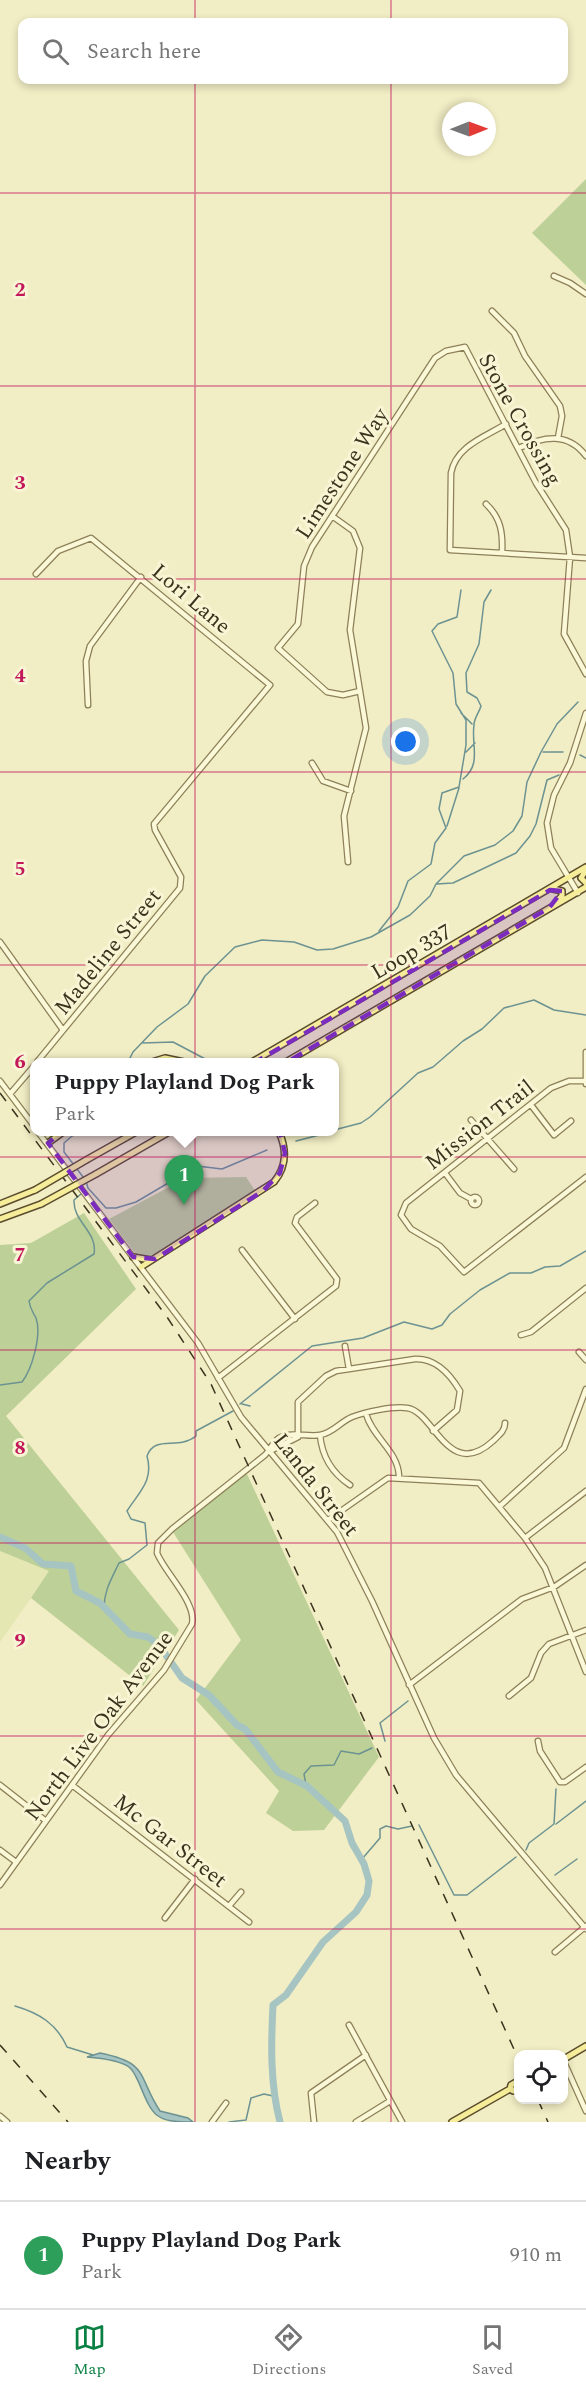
<!DOCTYPE html>
<html lang="en">
<head>
<meta charset="utf-8">
<style>
  body { margin:0; font-family:Spectral,serif; background:#f2f2f2; color:#202124 }
  .controls { position:absolute; right:18px; bottom:18px; display:grid; overflow:hidden; border-radius:12px; box-shadow:0 3px 9px #0003 }
  .controls button { width:54px; height:54px; display:grid; place-items:center; padding:0; border:0; border-bottom:2px solid #e0e0e0; background:#fff; color:#202124; font:30px sans-serif }
  .compass { position:absolute; left:442px; top:102px; width:54px; height:54px; border-radius:50%; background:#fff; box-shadow:0 3px 9px #0003; rotate:89deg }
  .you { position:absolute; left:406px; top:742px; width:21px; height:21px; margin:-15px; border:4px solid #fff; border-radius:50%; background:#1a73e8; box-shadow:0 0 0 9px #1a73e833 }
  .badge { display:grid; place-items:center; width:39px; height:39px; border-radius:50%; background:#0b8043; color:#fff; font-size:20px; font-weight:700 }
  .pin { position:absolute; translate:-50% -50px; filter:drop-shadow(0 2px 3px #0008) }
  .pin::after { content:''; position:absolute; top:32px; width:21px; height:18px; background:inherit; clip-path:polygon(0 0,100% 0,50% 100%) }
  .popup { position:absolute; left:30px; top:1058px; width:309px; height:78px; box-sizing:border-box; display:grid; place-content:center; border-radius:12px; background:#fff; filter:drop-shadow(0 2px 4px #0005); font-size:20px; white-space:nowrap; color:#757577 }
  .popup b { font-size:22px; color:#202124 }
  .popup::after { content:''; position:absolute; left:50%; top:100%; margin-left:-12px; border:12px solid transparent; border-top-color:#fff }
  .list { margin:0; padding:0; list-style:none }
  h2 { display:flex; justify-content:space-between; align-items:center; height:78px; margin:0; padding:0 24px; font-size:26px }
  h2 small { font-size:20px; font-weight:400; color:#757577 }
  .list li { display:grid; grid-template-columns:39px 1fr auto; gap:18px; align-items:center; box-sizing:border-box; height:108px; padding:0 24px; border-top:2px solid #e0e0e0 }
  .list b { display:block; font-size:22px; white-space:nowrap }
  .list p { margin:0; font-size:20px; white-space:nowrap; color:#757577 }
  .list em { font-size:20px; font-style:normal; color:#757577 }
  .icon { flex:none; width:33px; height:33px; fill:none; stroke:currentColor; stroke-width:2; stroke-linecap:round; stroke-linejoin:round }
  .map { position:relative; flex:none; width:586px; height:2122px; overflow:hidden }
  .search { position:absolute; background:#fff; box-shadow:0 3px 9px #0003; left:18px; right:18px; top:18px; height:66px; display:flex; align-items:center; gap:15px; box-sizing:border-box; padding:0 21px; border-radius:12px; color:#757577; font-size:22px }
  .sheet { height:186px; background:#fff }
  nav { display:flex; justify-content:space-around; align-items:center; box-sizing:border-box; height:84px; border-top:2px solid #e0e0e0; background:#fff; font-size:16px; color:#757577 }
  nav a { display:grid; justify-items:center; gap:3px }
  nav .on { color:#0b8043 }
  .map>svg:first-child { display:block }
</style>
</head>
<body>
<div class="map">
<svg width="586" height="2122" viewBox="0 0 586 2122">
  <rect width="100%" height="100%" fill="#f1edc4"/>
  <path fill="#e4e7b1" d="M0,1551L50,1571L0,1642Z"/>
  <path fill="#bdd097" d="M586,179V285L532,233Z
    M246,1177L256,1192L157,1256L148,1258L138,1257L109,1219L186,1178Z
    M84,1213L136,1289L6,1416L179,1630L143,1686L31,1598L49,1571L0,1551V1245L31,1243Z
    M246,1472L379,1757L324,1830L293,1831L266,1813L279,1791L196,1700L241,1640L173,1532Z"/>
  <path fill="#a6c4c1" stroke="#6c9392" stroke-width="1.5" d="M100,2053C150,2063 137,2076 160,2111L188,2118L193,2122C155,2122 153,2117 139,2083C136,2077 134,2071 129,2067C119,2060 99,2058 87,2057Z"/>
  <g fill="none" stroke-linecap="round" stroke-linejoin="round">
    <path stroke="#6c9392" stroke-width="1.5" d="M461,713L472,724
      M466,752L475,743
      M543,752H563
      M580,755L586,758
      M463,779C482,764 471,745 474,725C474,718 479,713 481,706L477,698L467,692L466,673L479,644L484,602L491,590
      M447,826L459,788
      M436,884L453,883L516,853L530,836L536,824L547,780L559,775
      M379,931L398,907L408,881L431,864L435,843L446,828L439,809L442,793L459,787L466,745V720L456,704L453,673L432,631L438,624L457,617L461,590
      M143,1043L173,1042L211,1062
      M128,1062L133,1052L157,1027L188,1004L205,976L235,947L262,940L294,942L317,950L333,949L371,937L410,915L430,896L436,884L464,856L495,845L513,831L522,816L527,782L541,752L557,724L578,702
      M334,1130L361,1123L370,1117L418,1073L433,1067L463,1041L482,1029L504,1008L534,1000L554,1010L586,1015
      M296,1141L331,1132
      M74,1165L64,1152V1143L72,1136L83,1132
      M77,1169L83,1177
      M86,1181L88,1188L106,1208H116L136,1202L197,1166L222,1169L267,1150
      M0,1385L22,1382C32,1369 42,1335 36,1318C33,1312 30,1309 29,1301L47,1283L94,1254C98,1232 73,1222 74,1200L81,1194
      M240,1404L312,1346L363,1338L404,1322L432,1329L442,1325L450,1314L480,1290L510,1273H531L545,1267L560,1266L586,1251
      M242,1404L250,1406
      M104,1608C104,1590 112,1578 119,1563L129,1559L147,1545L145,1523L131,1519L127,1511C139,1492 154,1481 147,1456C155,1434 178,1451 196,1436V1431L233,1411
      M385,1741L380,1723L408,1701
      M306,1785L304,1774L311,1766L334,1765L341,1751L359,1754L372,1748
      M556,1824L586,1801
      M419,1825L454,1895H467L516,1857
      M526,1850L529,1843L554,1824L556,1789
      M362,1859L380,1838V1829L386,1826L398,1829L412,1826
      M555,1875L577,1859
      M15,2006C39,2013 57,2024 67,2047L93,2055
      M229,2122L246,2120L251,2098L264,2094L273,2096"/>
    <path stroke="#a6c4c1" stroke-width="7" d="M0,1537L25,1548L43,1564L71,1566L76,1591L100,1603L130,1634L148,1637L159,1645L182,1678L209,1695L237,1725L245,1729L278,1772L307,1786L345,1821L352,1843L364,1864L369,1881L367,1895L356,1912L323,1942L286,1995L273,2005C271,2044 270,2084 280,2122"/>
    <defs>
      <path id="minor" d="M554,276L570,283L586,294
        M492,311L514,333L525,356L560,406L562,416L558,438
        M506,424C485,437 456,446 451,473L450,550L586,558
        M519,448C544,436 568,432 586,456
        M486,504C501,518 503,533 502,553
        M332,516L353,531L360,548L350,630L366,728L344,816L348,862
        M36,574L58,551L91,538L270,685L154,824L155,830L181,877L180,888L37,1062
        M360,691L343,695L327,692L278,648L298,624L304,566L312,547L435,358L446,351L465,347L536,483L566,530L570,557L564,634L586,674
        M88,705L86,661L90,646L141,577
        M312,763L323,781L351,791
        M578,893L551,848L547,823L554,795L570,763L586,713
        M0,942L63,1030
        M586,1052V1084
        M0,1081L34,1126
        M586,1081H569L551,1088L406,1203L401,1215L411,1229L440,1246L464,1272L586,1177
        M10,1094L34,1066
        M531,1105L554,1135L571,1121
        M471,1120L514,1169
        M38,1132L198,1343L241,1417L337,1532L372,1601L434,1738L456,1775L586,1929
        M445,1173L460,1193L471,1199
        M471 1201a4 4 0 1 1 8 0a4 4 0 1 1-8 0Z
        M242,1250L295,1319
        M521,1335L531,1332L586,1288
        M345,1346L349,1369
        M579,1352L586,1360
        M218,1378L336,1286L337,1279L295,1223L297,1217L315,1203
        M366,1414C373,1438 398,1451 399,1476
        M320,1435C322,1457 332,1473 350,1485
        M298,1437V1402L326,1376L336,1371L415,1359C435,1358 450,1374 460,1391L457,1410L433,1431
        M270,1451L298,1437
        M499,1507L564,1448L586,1389
        M328,1520L388,1478L479,1483L525,1538L545,1568L586,1672
        M525,1538L586,1491
        M409,1685L522,1599L554,1587L586,1565
        M509,1696L531,1678L541,1653L549,1644L586,1630
        M538,1741L540,1751L560,1782H565L586,1767
        M0,1785L46,1821
        M72,1785L249,1922
        M0,1850L16,1862
        M0,1885L108,1735L164,1670L192,1624C197,1603 165,1573 157,1553L158,1543L172,1529L265,1455C272,1448 273,1439 284,1436C294,1432 308,1437 320,1435C333,1433 340,1422 352,1417C365,1412 392,1406 407,1408C434,1411 448,1482 493,1441C499,1435 505,1431 505,1423
        M229,1906L241,1892
        M165,1918L195,1879
        M555,1952L586,1926
        M349,2025L402,2122
        M564,2062L586,2111
        M0,2116L7,2122
        M212,2122L226,2103
        M314,2122L311,2093L366,2055
        M356,2122L390,2101"/>
      <path id="major" d="M586,870L581,878L586,883
        M553,889L562,891V896L557,901
        M152,1062L165,1058L184,1062
        M252,1062L586,867
        M286,1062L586,887
        M48,1143L63,1132
        M88,1159L136,1132
        M96,1174L169,1132
        M0,1204L35,1190
        M0,1219L41,1204
        M133,1257L151,1260
        M141,1267L274,1182C287,1166 287,1150 279,1132
        M564,2059L586,2046
        M510,2089L513,2091L518,2087
        M452,2122L510,2089L511,2085L518,2081"/>
    </defs>
    <use href="#minor" stroke="#8d8059" stroke-width="7"/>
    <use href="#major" stroke="#5a4c2d" stroke-width="8"/>
    <use href="#minor" stroke="#fbf8d8" stroke-width="4.5"/>
    <use href="#major" stroke="#f6ed9a" stroke-width="5"/>
    <path stroke="#3c331e" stroke-width="1.5" stroke-dasharray="10 10" stroke-linecap="butt" d="M0,1093L167,1317L211,1384L518,2058
      M0,2045L68,2122
      M538,2100L548,2122"/>
    <defs>
      <path id="major-bridge" d="M35,1190L88,1159
        M41,1204L96,1174"/>
    </defs>
    <use href="#major-bridge" stroke="#5a4c2d" stroke-width="8" stroke-linecap="butt"/>
    <use href="#major-bridge" stroke="#f6ed9a" stroke-width="5"/>
  </g>
  <path fill="#7b2cbf" fill-opacity="0.2" stroke="#7b2cbf" stroke-width="4.5" stroke-dasharray="12 8" stroke-linejoin="round" d="M550,890L562,891L549,908L243,1088L264,1106L280,1132L285,1153L280,1173L263,1191L155,1259L133,1257L48,1143L155,1060L187,1064L206,1091Z"/>
  <path fill="none" stroke="#c2185b" stroke-width="1.5" stroke-opacity="0.55" d="M195,0V22M391,0V22M195,80V2122M391,80V2122M0,193H586M0,386H586M0,579H586M0,772H586M0,965H586M0,1157H586M0,1350H586M0,1543H586M0,1736H586M0,1929H586"/>
  <g text-anchor="middle" stroke-width="6" stroke-linejoin="round" paint-order="stroke">
    <g font-size="22" fill="#3c331e" stroke="#f8f5d4">
      <text transform="translate(521 419) rotate(61)" y="8">Stone Crossing</text>
      <text transform="translate(341 473) rotate(-57)" y="8">Limestone Way</text>
      <text transform="translate(192 598) rotate(40)" y="8">Lori Lane</text>
      <text transform="translate(107 951) rotate(-51)" y="8">Madeline Street</text>
      <text transform="translate(411 951) rotate(-30)" y="8">Loop 337</text>
      <text transform="translate(479 1124) rotate(-38)" y="8">Mission Trail</text>
      <text transform="translate(317 1484) rotate(52)" y="8">Landa Street</text>
      <text transform="translate(98 1725) rotate(-53)" y="8">North Live Oak Avenue</text>
      <text transform="translate(171 1840) rotate(38)" y="8">Mc Gar Street</text>
    </g>
  </g>
  <g font-size="20" text-anchor="middle" font-weight="bold" fill="#c2185b" stroke="#f8f5d4" stroke-width="6" stroke-linejoin="round" paint-order="stroke">
    <text x="20" y="296">2</text>
    <text x="20" y="489">3</text>
    <text x="20" y="682">4</text>
    <text x="20" y="875">5</text>
    <text x="20" y="1068">6</text>
    <text x="20" y="1261">7</text>
    <text x="20" y="1454">8</text>
    <text x="20" y="1647">9</text>
  </g>
</svg>
<div class="controls">
<button><svg class="icon" aria-label="locate" viewBox="0 0 24 24"><circle cx="12" cy="12" r="6"/><path d="M12 2v4M12 18v4M2 12h4M18 12h4"/></svg></button>
</div>
<svg class="compass" viewBox="-18 -18 36 36"><path d="M0-13l5 13h-10z" fill="#e53935"/><path d="M0 13l5-13h-10z" fill="#757577"/></svg>
<div class="you"></div>
<div class="pin badge" style="left:184px;top:1205px;background:#2e9e5b">1</div>
<div class="popup"><b>Puppy Playland Dog Park</b>Park</div>
<div class="search"><svg class="icon" aria-label="search" viewBox="0 0 24 24"><circle cx="10" cy="10" r="6"/><path d="M15 15l6 6"/></svg>Search here</div>
</div>
<section class="sheet">
<h2>Nearby<small></small></h2>
<ul class="list">
<li><span class="badge" style="background:#2e9e5b">1</span><div><b>Puppy Playland Dog Park</b><p>Park</p></div><em>910 m</em></li>
</ul>
</section>
<nav>
<a class="on"><svg class="icon" aria-label="map" viewBox="0 0 24 24"><path d="M3 6l6-2 6 2 6-2v14l-6 2-6-2-6 2zM9 4v14M15 6v14"/></svg>Map</a>
<a><svg class="icon" aria-label="directions" viewBox="0 0 24 24"><path d="M12 3l9 9-9 9-9-9zM9 14v-3h6M13 9l2 2-2 2"/></svg>Directions</a>
<a><svg class="icon" aria-label="saved" viewBox="0 0 24 24"><path d="M7 4h10v16l-5-4-5 4z"/></svg>Saved</a>
</nav>
</body>
</html>
